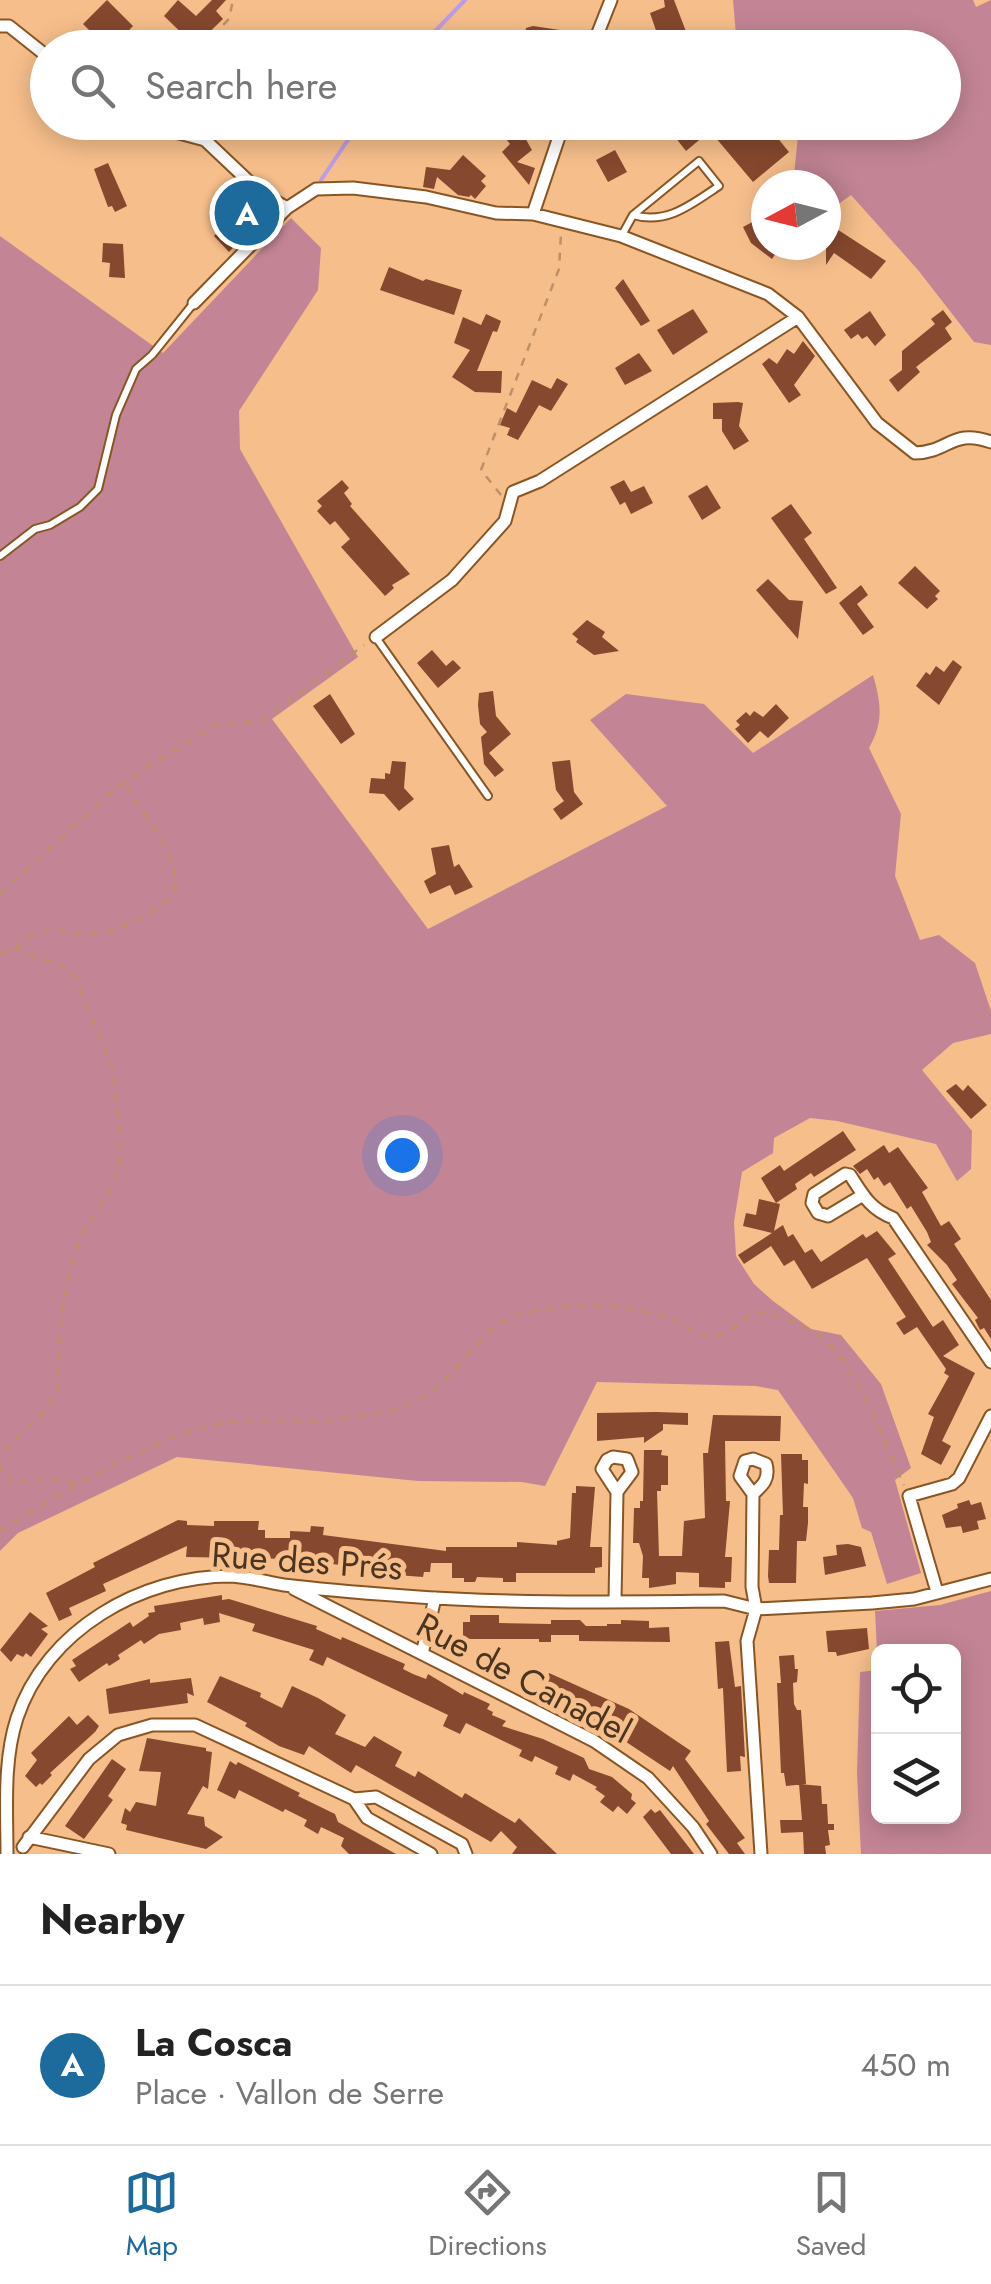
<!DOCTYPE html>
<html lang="en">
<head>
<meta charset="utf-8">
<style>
  body { margin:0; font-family:Jost,sans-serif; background:#f6f6f6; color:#222 }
  .controls { position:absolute; right:30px; bottom:30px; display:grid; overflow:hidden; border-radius:15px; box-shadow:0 5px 25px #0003 }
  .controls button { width:90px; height:90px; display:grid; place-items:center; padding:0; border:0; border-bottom:2px solid #e0e0e0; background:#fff; color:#222; font:50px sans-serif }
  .compass { position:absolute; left:751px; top:170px; width:90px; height:90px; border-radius:50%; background:#fff; box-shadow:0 5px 25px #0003; rotate:263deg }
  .you { position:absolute; left:402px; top:1155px; width:35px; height:35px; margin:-25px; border:8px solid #fff; border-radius:50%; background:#1a73e8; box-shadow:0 0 0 15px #1a73e833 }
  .badge { display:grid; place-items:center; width:65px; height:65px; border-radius:50%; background:#1d6a9c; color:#fff; font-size:32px; font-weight:700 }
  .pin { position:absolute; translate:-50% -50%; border:5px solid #fff; box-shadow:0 2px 10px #0006 }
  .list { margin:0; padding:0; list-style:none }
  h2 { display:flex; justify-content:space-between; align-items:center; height:130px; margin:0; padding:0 40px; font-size:42px }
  h2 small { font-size:32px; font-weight:400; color:#767676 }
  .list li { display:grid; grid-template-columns:65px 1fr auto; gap:30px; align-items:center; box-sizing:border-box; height:160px; padding:0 40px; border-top:2px solid #e0e0e0 }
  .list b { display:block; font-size:38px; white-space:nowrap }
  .list p { margin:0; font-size:32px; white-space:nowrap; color:#767676 }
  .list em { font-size:32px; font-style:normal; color:#767676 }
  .icon { flex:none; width:55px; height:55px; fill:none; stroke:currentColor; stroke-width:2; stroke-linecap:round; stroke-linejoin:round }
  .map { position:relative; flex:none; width:991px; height:1854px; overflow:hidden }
  .search { position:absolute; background:#fff; box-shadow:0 5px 25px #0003; left:30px; right:30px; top:30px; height:110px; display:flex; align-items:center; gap:25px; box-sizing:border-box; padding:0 35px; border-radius:55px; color:#767676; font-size:38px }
  .sheet { height:290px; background:#fff }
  nav { display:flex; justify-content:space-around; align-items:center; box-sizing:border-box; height:140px; border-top:2px solid #e0e0e0; background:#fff; font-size:28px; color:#767676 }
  nav a { display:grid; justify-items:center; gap:5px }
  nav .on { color:#1d6a9c }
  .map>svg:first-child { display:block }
</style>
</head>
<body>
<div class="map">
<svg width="991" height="1854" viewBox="0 0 991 1854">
  <rect width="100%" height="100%" fill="#f6be8b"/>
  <path fill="#c38595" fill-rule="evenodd" d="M733,0H973L976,7L991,0V345L974,342L918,270L851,195L826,213V185H793L798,136L788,123L944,122V48L737,47Z
    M291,218L321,248L318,290L239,411L240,449L358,657L272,719L428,929L667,806L590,720L626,694L704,704L753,753L873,675C881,703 884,722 869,748L901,814L895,876L920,940L939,935L975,963L991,1011V1034L953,1043L922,1070L972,1131L971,1169L957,1181L936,1144L837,1121L810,1118L774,1138L773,1153L742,1172L734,1222L736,1256L754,1284L773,1301L811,1329L841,1335L881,1384L911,1468L895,1480L921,1573L887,1584L871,1532L862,1528L853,1498L778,1390L755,1386L597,1382L545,1486L522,1482L418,1481L177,1457L18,1533L0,1551V236L163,353Z
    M991,1591V1854H861L857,1773L860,1672L878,1670L875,1611L940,1605ZM878,1652H954V1816H878Z"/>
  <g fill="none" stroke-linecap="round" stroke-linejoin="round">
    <path stroke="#bb9ce7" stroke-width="4" d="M419,48L465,0
      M321,180L360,122"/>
  </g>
  <path fill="#86482e" d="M107,0L133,26L112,48H107L83,24Z
    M178,0L196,16L212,0H226L216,11L223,19L195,46L164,16Z
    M664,0H674L690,42L678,46L676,40L661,45L650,13L665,7Z
    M533,26L560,30L558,48H524L526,28Z
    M661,122H750L758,133L767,125L789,152L753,182L710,131L686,151L675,137L672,140Z
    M517,124L532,150L517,162L535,168L529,185L502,152L510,144L503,135Z
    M615,150L627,172L608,182L596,160Z
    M463,155L486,176L481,181L486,186L475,199L471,195L469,197L458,195L437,177L434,189L423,187L426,167L450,170Z
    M108,163L127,206L115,212L112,206L108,207L94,169Z
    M240,186L270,209L229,252L214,236L238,210L232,203L243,192Z
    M758,219L766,232V245H781L772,259L751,243L743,227Z
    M826,222L886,261L871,279L834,253L826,265Z
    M103,243L123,244L125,278L109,277L110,263L102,262Z
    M389,267L423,281L426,279L462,290L454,315L380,290Z
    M623,279L650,321L641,326L615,288Z
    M693,309L708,332L673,355L657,330Z
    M943,310L952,322L945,328L952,339L916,367L920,372L898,392L889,380L902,370V351L935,324L931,319Z
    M870,311L886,335L875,346L867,336L862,339L858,334L851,339L844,330Z
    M486,314L501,321L497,332L493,331L477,371H502L501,393L475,392L452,377L470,350L454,343L463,317L481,325Z
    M803,341L815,356L794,385L801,395L789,403L762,364L769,358L777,364L787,349L794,354Z
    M639,353L652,371L625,385L615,368Z
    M557,378L568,384L551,411L539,405L518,440L507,435L510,428L500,425L507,408L516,413L532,380L551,389Z
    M738,402L743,403L739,426L749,441L734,450L722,431V419H713V403Z
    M342,480L349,488L344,493L352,504L350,506L410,574L392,585L394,588L385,596L341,547L350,539L335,521L330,525L317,511L322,506L317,501Z
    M624,480L631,492L644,486L653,503L631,514L625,502L620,505L610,487Z
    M707,485L721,508L702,520L688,496Z
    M791,504L812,533L804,539L837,588L826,594L771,518Z
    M915,566L940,591L935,596L938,599L927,609L898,583Z
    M768,579L789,600L803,601L798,639L756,590Z
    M861,585L868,595L857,604L874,627L863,635L839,603Z
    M587,620L605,632L602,637L619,651L594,655L576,642L578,639L572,634Z
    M432,650L446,666L453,660L461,668L438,688L417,663Z
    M953,660L962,667L939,705L916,686L926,672L930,675L936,666L944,672Z
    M493,691L496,716L511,734L489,753L504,770L495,777L484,764L481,737L487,732L480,724L478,705L479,693Z
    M330,694L355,734L341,744L313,706Z
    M776,704L789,718L768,738L760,731L748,743L735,729L740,725L736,721L746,712L750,716L754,711L763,717Z
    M570,760L574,792L583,804L561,820L553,809L564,801L556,790L552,762Z
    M392,761L406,762L404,788L414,799L399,811L384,794L369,793L371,778L385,779V773L390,774Z
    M449,845L454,867L459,864L473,887L455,895L450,885L430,894L424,881L436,874L431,848Z
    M956,1084L963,1091L968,1085L987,1105L971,1119L946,1091Z
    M843,1131L856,1150L814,1177L811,1173L795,1184L797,1189L776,1203L761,1178L780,1165L784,1171Z
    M884,1145L889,1153L898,1147L928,1188L922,1192L941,1226L949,1221L961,1239L954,1244L991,1300V1339L984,1328L980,1330L975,1320L978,1318L952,1284L957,1280L947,1265L927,1245L931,1242L927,1232L911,1206L907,1209L890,1182L884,1186L878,1177L874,1180L867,1169L860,1174L853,1166Z
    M759,1199L780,1204L774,1231L783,1225L788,1237L793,1234L805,1253L812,1249L821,1262L863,1234L866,1238L877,1231L896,1254L888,1259L933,1327L943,1320L959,1345L943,1356L975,1373L942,1441L951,1446L941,1465L921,1454L934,1417L928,1414L949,1376L944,1373L946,1369L917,1327L904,1335L896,1323L906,1317L867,1258L812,1289L794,1260L784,1266L771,1246L744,1264L738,1255L772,1233L743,1226L746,1213L756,1215Z
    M656,1412L688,1413V1425L663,1424V1430L644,1443V1437L597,1441V1413Z
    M713,1415L781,1416L780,1441H725L726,1501H730L725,1557H732L731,1582H725V1588L699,1587V1573L676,1572V1584L649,1588V1578H642L643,1556L639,1543H633L634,1508H640V1501H643L644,1450H662L661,1455L668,1456V1485H661V1491H657L659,1556H682L684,1521L705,1518L703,1453H708Z
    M781,1454H802V1460H808V1484L804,1483L803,1507H808V1523L806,1541H797L796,1583H769L768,1576L769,1550H779L780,1515H783Z
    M576,1486L595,1487L590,1547H602V1567L595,1568V1573H516V1582H503V1578L477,1577L475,1582H464V1578H452V1563H431L430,1572H424L423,1577L397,1575V1571L313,1562L314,1556L290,1553V1559L186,1557L187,1546L103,1584L106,1591L69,1608L72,1615L59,1621L46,1593L95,1567L93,1563L178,1520L187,1521V1525L214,1526V1521H259L258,1530H265V1538H290V1531L310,1532L311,1526L324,1527L323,1535L446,1551V1547H517V1542L557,1545V1541L570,1538L572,1493H576Z
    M969,1500L971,1505L981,1502L986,1519L977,1521L979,1529L963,1533L961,1526L946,1528L942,1515L958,1508L957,1504Z
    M848,1544L861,1547L866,1566L825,1575L823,1557L837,1555L836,1545Z
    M222,1595V1600L229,1599L317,1626L316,1629L341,1640L342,1637L405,1664L403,1669L413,1674L426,1679L428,1674L463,1695L464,1692L490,1704L487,1709L493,1712L492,1715L506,1721L502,1726L543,1739L584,1758L589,1769L612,1777L632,1794L631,1799L636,1803L627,1814L618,1806L613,1812L600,1802L605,1796L595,1789L597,1787L573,1774L570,1781L555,1774L558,1767L535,1756L532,1762L519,1756L522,1750L466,1723L460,1734L443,1726L448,1715L327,1657L323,1666L309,1660L314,1650L252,1631L255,1624L219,1613L220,1622L204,1625L203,1618L180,1623L181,1630L159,1634L144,1644L141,1640L118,1655L120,1659L109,1666L107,1663L79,1682L70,1669L76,1666L72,1660L130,1622L133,1627L149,1616L148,1613L155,1612L154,1606Z
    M30,1612L48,1626L41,1629L48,1634L31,1657L26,1653L23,1657L17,1654L11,1662L0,1650Z
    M470,1615H499V1623L551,1624V1620H580L586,1626H607V1624H621V1620L649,1621V1628L669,1627L670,1642L579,1641V1635H551V1642H539V1639H470L463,1637V1622H470Z
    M867,1628L869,1649L837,1656L836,1652H828L826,1631Z
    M729,1641L735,1687L741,1686L745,1757L740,1756L741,1771L727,1772L723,1688L718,1689L715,1642Z
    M794,1655L795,1669H798L797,1682L793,1683L794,1704L797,1710H801L806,1784L786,1786L784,1773H781L777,1683H781L779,1656Z
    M549,1673L629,1709L691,1751L685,1759L745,1838L737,1843L745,1854H729L706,1824L709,1821L673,1766L670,1771L599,1724L537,1697Z
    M220,1676L261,1693L260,1697L282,1708L292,1686L318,1698L346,1715L335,1734L365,1747L374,1736L402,1752L395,1766L415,1777L418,1771L462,1798L465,1793L515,1823L519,1818L557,1854H512L517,1847L501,1831L491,1842L356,1765L351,1773L309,1746L304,1755L279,1746L245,1726L247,1723L207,1702Z
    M191,1678L194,1696L187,1693L188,1703L109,1714L106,1689L150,1679V1683Z
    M88,1715L99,1726L95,1732L50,1773L52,1775L42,1785L40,1783L36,1787L25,1776L37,1760L31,1753L69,1716L77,1725Z
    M147,1738L206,1748V1751L212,1752L208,1789L203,1786L187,1814L204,1817L205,1826L223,1837L206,1849L126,1830L127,1825L121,1823L125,1808L130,1812L136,1802L156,1806L161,1772L139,1771Z
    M112,1759L126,1769L108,1796L113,1800L84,1839L65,1826Z
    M230,1761L236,1765L238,1762L300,1793L298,1796L335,1814L338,1822L396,1854H349L341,1846L344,1838L321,1827L318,1834L304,1826L307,1820L285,1809L283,1812L239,1790L235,1799L217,1790Z
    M799,1784L821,1786L822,1804H827L828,1824H834V1830H828L830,1845L825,1846L826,1854H804L803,1832L781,1833L780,1820H802Z
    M651,1809L655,1813L660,1810L694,1854H671L643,1817Z"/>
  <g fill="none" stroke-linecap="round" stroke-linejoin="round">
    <defs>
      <path id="service" d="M622,235L633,215L699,161L719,186C692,204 667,225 633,215
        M0,556L35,529L50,525L80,507L98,489L116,415L136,369L152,355L193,304
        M377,639L488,796"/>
      <path id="minor" d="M0,26H9L48,57
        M592,48L611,0
        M138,122L205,140L261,193L287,208
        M533,214L564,122
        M194,303L287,208L316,189L353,188L426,197L496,213L533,214L621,236L768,294L798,317L877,423L915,453C950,452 952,428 991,442
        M376,637L452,580L505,521L513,492L540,481L798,317
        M863,1195L828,1216L818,1213L812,1203L814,1194L845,1174L850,1175C863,1195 870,1209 893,1218L991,1362
        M753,1494L740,1476L745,1461L753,1459L766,1464C770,1479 763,1485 753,1494L752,1587L756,1609L747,1641L761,1854
        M294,1589L594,1741L648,1778L693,1827L711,1854
        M937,1592L909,1496L952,1484L959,1478L991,1416
        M615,1601L617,1492L602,1469L607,1460L613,1457L627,1459L632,1472L617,1492
        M422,1654L435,1598
        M354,1799L376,1797L462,1844L466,1854
        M29,1837L109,1854
        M23,1847L89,1759L118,1735L152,1725H195L354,1799L367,1818L431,1854
        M7,1854C7,1809 3,1761 17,1718C46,1630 141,1576 231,1576C249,1577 266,1582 284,1585C324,1590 364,1593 405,1596C510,1604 618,1602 724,1601L756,1609L872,1603L914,1599L991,1579"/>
    </defs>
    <use href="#service" stroke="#885623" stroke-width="10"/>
    <use href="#minor" stroke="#885623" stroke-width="15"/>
    <path stroke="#bd9067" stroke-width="2.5" stroke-dasharray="8 8" stroke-linecap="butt" d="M201,48L229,19L233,0
      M501,495L481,470L559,269L561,234
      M0,894L124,781L216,725L264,720L364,645
      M15,948C47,918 61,936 98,933C123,930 160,911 175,891C179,850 143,817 125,783
      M0,955L14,948L60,965L74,975L112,1066L121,1141L119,1169L112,1187L83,1232L69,1271L60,1326L58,1393L42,1414L0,1453
      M0,1464V1471L14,1483L37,1478L81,1483
      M0,1531C60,1494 148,1439 217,1424C252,1417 287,1423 323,1421C352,1419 383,1414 411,1403C452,1389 480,1323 521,1314C562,1305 600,1302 641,1311C652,1313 667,1316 677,1321C692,1328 700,1339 718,1335C730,1333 745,1318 756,1311C781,1316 808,1324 827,1342C860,1372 885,1444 904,1485"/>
    <use href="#service" stroke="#fff" stroke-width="6"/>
    <use href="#minor" stroke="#fff" stroke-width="11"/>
  </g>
  <g text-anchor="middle" stroke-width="10" stroke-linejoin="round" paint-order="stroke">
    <g font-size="35" fill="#4c3520" stroke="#f6be8b">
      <text transform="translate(307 1561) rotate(4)" y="12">Rue des Prés</text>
      <text transform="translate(524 1678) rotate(28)" y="12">Rue de Canadel</text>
    </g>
  </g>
</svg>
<div class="controls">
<button><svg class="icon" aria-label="locate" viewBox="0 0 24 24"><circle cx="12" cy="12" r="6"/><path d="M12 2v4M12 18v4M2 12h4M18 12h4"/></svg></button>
<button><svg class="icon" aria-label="layers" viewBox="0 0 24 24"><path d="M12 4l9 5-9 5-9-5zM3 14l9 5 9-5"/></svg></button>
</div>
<svg class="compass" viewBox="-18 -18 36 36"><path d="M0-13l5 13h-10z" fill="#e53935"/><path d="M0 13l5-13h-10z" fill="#767676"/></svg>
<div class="you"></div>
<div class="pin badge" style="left:247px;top:213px">A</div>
<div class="search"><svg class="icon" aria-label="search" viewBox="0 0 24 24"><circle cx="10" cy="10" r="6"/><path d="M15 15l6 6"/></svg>Search here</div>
</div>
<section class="sheet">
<h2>Nearby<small></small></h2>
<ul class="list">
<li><span class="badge">A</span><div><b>La Cosca</b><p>Place · Vallon de Serre</p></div><em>450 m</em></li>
</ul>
</section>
<nav>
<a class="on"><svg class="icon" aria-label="map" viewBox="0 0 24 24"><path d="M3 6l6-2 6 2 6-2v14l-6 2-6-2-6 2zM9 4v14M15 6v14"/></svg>Map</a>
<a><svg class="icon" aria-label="directions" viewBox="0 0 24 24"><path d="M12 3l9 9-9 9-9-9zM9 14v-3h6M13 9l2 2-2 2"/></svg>Directions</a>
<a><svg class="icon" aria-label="saved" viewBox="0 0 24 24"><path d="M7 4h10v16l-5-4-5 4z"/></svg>Saved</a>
</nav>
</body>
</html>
